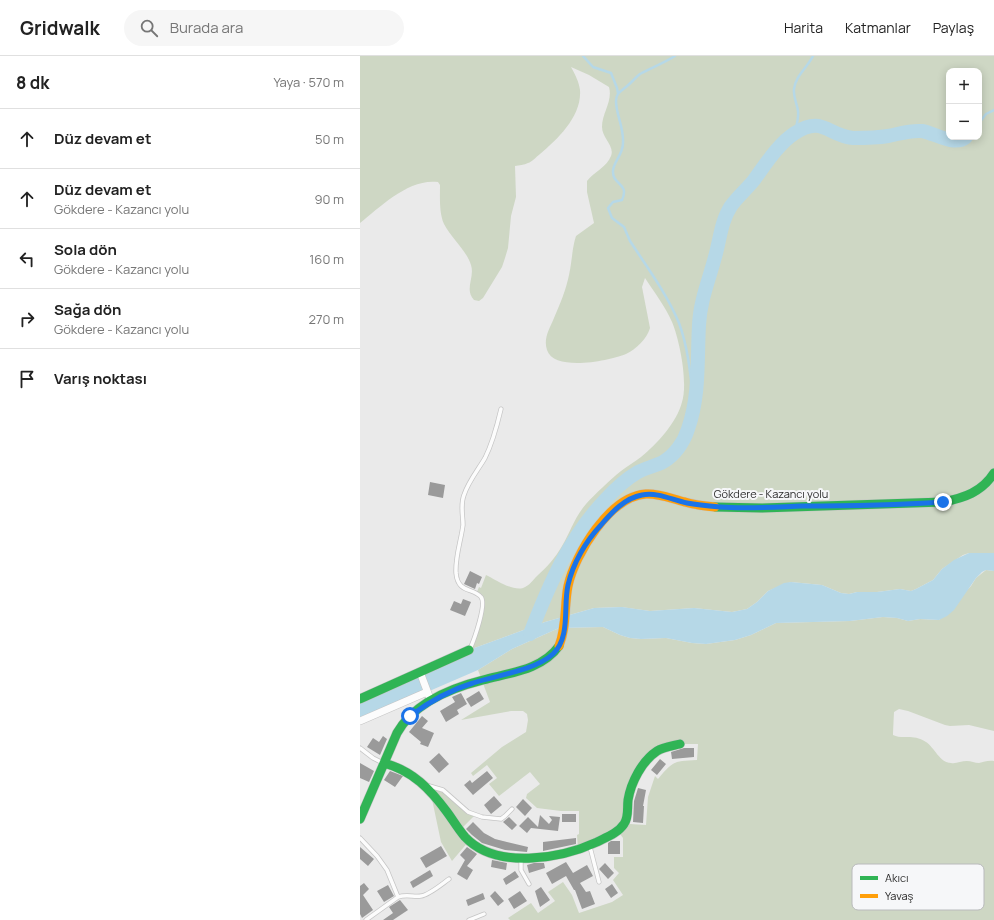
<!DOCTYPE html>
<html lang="tr">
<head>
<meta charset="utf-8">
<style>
  body { margin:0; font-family:Manrope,sans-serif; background:#f6f6f6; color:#222 }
  .controls { position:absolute; right:12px; top:12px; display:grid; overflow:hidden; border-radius:8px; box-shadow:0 2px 10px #0003 }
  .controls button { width:36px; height:36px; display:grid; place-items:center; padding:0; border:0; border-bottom:1px solid #e0e0e0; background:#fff; color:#222; font:20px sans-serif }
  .stop { position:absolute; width:12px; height:12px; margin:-9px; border:3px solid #1a73e8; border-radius:50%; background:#fff }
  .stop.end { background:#1a73e8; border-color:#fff; box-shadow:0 1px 4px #0008 }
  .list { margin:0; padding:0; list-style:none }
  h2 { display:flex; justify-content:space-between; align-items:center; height:52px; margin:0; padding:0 16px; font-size:17px }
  h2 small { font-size:13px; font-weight:400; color:#767676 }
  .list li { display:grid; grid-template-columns:26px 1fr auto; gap:12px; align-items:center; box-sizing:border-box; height:60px; padding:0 16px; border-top:1px solid #e0e0e0 }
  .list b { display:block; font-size:15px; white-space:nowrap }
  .list p { margin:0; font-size:13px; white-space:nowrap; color:#767676 }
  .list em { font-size:13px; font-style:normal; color:#767676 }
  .icon { flex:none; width:22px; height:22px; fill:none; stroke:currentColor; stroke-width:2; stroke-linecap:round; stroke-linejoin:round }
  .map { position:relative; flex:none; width:634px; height:864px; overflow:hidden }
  header { display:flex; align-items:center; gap:24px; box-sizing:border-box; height:56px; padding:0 20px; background:#fff; border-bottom:1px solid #e0e0e0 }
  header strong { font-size:19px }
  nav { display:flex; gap:22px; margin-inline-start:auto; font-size:14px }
  .search { width:280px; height:36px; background:#f6f6f6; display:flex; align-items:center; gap:10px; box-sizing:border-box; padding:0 14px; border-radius:22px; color:#767676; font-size:15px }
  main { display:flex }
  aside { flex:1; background:#fff }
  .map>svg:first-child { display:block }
</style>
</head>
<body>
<header>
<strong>Gridwalk</strong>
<div class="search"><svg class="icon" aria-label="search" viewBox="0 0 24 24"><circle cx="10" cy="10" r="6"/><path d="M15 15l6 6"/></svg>Burada ara</div>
<nav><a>Harita</a><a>Katmanlar</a><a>Paylaş</a></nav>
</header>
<main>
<aside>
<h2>8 dk<small>Yaya · 570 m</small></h2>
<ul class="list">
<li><svg class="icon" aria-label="ahead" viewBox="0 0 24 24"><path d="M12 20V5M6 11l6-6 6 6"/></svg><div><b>Düz devam et</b></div><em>50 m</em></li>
<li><svg class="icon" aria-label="ahead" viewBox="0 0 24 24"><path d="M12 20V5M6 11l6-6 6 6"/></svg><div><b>Düz devam et</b><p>Gökdere - Kazancı yolu</p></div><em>90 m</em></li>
<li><svg class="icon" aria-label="left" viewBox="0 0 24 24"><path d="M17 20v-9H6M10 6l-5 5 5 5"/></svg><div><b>Sola dön</b><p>Gökdere - Kazancı yolu</p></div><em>160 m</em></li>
<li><svg class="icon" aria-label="right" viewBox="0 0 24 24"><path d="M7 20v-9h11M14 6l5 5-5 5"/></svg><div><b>Sağa dön</b><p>Gökdere - Kazancı yolu</p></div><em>270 m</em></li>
<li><svg class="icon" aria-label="arrive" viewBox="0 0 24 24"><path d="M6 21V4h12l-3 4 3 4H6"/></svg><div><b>Varış noktası</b></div></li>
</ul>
</aside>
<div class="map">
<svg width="634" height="864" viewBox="0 0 634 864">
  <rect width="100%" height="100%" fill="#eaeaea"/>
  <path fill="#ced7c4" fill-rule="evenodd" d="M0,0H634V497H609L603,499L582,513L573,524L556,533L551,535L540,533L517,536H497L489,538L481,537L462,529L431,526L408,535L397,546L387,553L372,556L334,552L290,555L261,551L234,552L185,566L109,594L119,568L123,544L116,538L119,531L121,532L126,519C136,524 152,535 163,532C169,530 173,524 177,520C186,512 196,501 202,490C211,475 214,462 226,448C235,438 250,424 261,415C267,410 275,406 281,401C297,388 317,366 322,346C328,327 320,285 312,266C305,250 294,236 285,222L282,231L290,272C287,283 276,293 266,298C249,305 194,316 187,294C183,282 190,272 194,262C200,248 206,234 209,219C212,206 212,192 216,180L234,167L227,136V125C234,116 247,111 251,100C255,90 242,82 242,71C242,57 253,45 249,31L229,19L211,11C215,18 219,26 220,34C222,60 198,83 180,98C176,101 172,106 168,107C164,109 159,109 155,110L156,141L151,160L148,192L145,202L142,211L123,242L119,245L114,244C104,233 115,222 111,209C107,195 91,182 84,168C79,157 80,141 80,129L78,126C49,122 20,151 0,167ZM589,15H619V81H589Z
    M626,514L634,515V675L609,669L590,670L585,669L548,655L539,653L534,656L533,677V679C543,684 552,677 566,686C574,691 580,707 591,707C596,708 601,705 607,705C611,705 615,707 619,707C624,706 628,704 634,705V864H150L148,862L171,847L178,857L195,845L188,836L203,826L212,839L219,857L252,846L263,839L253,824L259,817L254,812V801H263V782L257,774L218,793L217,779L219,778V755H201L177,752L166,742L167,738L180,728L170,716L139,740L129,728L137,722L127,709L113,720L111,717L142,691L166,676L168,664L167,658L163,655H151L101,664L130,646L118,614L152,593L199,572L243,571L260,579L270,582L281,583L306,582L332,587L346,588L375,584L391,579L416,567L490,565L523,561L537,562L548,565L560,563L579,564L611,530L616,522ZM320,688H338L337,704C314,705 313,705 298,723L295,720L288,741L286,769L270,768L266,765L277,719L304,692Z
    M69,729L76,731L115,759L100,774L109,785L92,805L81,786Z"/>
  <path fill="#b6d8e7" d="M609,497H634V515L626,514L622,516L616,522L594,554L587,560L579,564L560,563L548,565L537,562L523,561L490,565L416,567L391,579L375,584L346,588L332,587L306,582L281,583L270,582L260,579L243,571L199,572L152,593L118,614L0,665V643L109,594L185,566L234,552L262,551L290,555L334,552L372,556L387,553L397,546L408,535L424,527L431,526L462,529L481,537L489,538L497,536H517L540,533L551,535L556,533L573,524L582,513L594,504Z"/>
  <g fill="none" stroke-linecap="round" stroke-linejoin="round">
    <path stroke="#b6d8e7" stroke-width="2.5" d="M223,0L233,11L251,17L257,32L258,37
      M315,0C304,7 291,12 280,18C275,22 271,27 266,31C261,35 256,37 256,45C256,59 264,71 263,87C263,99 253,106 253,115C252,129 270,127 262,144L253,146L248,152L252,162L264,171L270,185C287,211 307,238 319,267C329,294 331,324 334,352
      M619,67L626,58L634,54
      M435,77C436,70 439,62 438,55C437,47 433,41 434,33C436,19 447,12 453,0"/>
    <path stroke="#b6d8e7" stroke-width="14" d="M170,578C189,529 209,482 245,444C255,433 266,423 278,416C286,412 295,410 303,406C315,399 324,386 328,373C340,339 337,303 339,269C340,245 349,224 355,201C360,184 361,165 371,150C378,140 387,133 394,124C405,109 419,87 435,77C463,59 468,80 493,82C504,82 516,82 528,80C539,78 549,74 562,75C575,77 594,91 606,81"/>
  </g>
  <path fill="#9a9a9a" d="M70,426L85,429L83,442L68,439Z
    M110,515L122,521L119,528L117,527L115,533L104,528Z
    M103,543L111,546L105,560L90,554L94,545L101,548Z
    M119,635L124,643L111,651L106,643Z
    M101,637L107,648L97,654L99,658L86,666L80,655L95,646L92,641Z
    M62,660L68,665L62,672L74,677L68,691L60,688L61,686L49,676Z
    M23,680L27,683L20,699L7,691L13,682L19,686Z
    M324,692H334V701L312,703L311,696Z
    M79,697L89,708L79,717L69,706Z
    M300,703L306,708L297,719L291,714Z
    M0,707L14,715L9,726L0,722Z
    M30,715L43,720L35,731L24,724Z
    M127,715L133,722L113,739L104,729L110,724L112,727Z
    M278,732L286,734L283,750H284L283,767L273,766L274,745Z
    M134,740L142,749L131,758L124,749Z
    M163,743L172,752L165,760L156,751Z
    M202,758H216V766H202Z
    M180,759L189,768L192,764L189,760L200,761L198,775L171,772L167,777L159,770L168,761L178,771Z
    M149,761L157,769L152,774L143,766Z
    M113,766L124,777L135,783L168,791L167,796L145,794L122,787L112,779L106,773Z
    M216,782V788L183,795V786Z
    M251,785H260V798H248V787Z
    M81,790L87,800L66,812L60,802Z
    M0,791L14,803L8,810L0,803Z
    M107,791L117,798L107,810L113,814L107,824L97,818L105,804L100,799Z
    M132,804L147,807L146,814L131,811Z
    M206,806L213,817L227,809L233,820L220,827L226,836L230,835L235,848L222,853L215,834H214L206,820L192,828L186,817Z
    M174,807H184L185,812L169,817L167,809Z
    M245,807L254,817L248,823L239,813Z
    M70,814L73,820L53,832L50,826Z
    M155,815L159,821L146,829L143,823Z
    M4,827L9,833L3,839L13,854L2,862L0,858V830Z
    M252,828L258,837L251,842L245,833Z
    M28,829L34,840L24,846L17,835Z
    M181,831L190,844L180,851L175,835Z
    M135,835L144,845L138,850L130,840Z
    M160,835L167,845L154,853L148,843Z
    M123,837L125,843L108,850L106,844Z
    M40,844L48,854L33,864H23L33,857L29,851Z"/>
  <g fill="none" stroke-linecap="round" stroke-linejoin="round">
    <defs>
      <path id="lane" d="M110,593C114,584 127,548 121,541C113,531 98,538 96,517C95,501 101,485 103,469C103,459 100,449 104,439C108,426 118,414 125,402C133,386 137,370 141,353
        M0,692L13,702L23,707
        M66,729L83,734L108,756L122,761L141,763L145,760L152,753
        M0,782L17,800L27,814L38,841L6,864
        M230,791L239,826
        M161,803V814L169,828
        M38,841C46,838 53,841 61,840C69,839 82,828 89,823
        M109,864L124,858"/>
      <path id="street" d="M60,616L69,640
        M0,665L67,636"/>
      <path id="fast" d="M355,451L402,452L583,446C604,442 622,436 634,417
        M0,643L109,594
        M24,707C53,715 70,733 87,756C93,764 98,773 105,781C136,814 200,803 237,786C247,781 258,777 264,768C269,761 267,752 268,744C271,726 282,705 297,695C303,691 312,690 320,688
        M0,763L37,677C54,647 91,632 123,624C149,617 182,614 199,590"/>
      <path id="slow" d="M199,590C207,570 204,550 208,530C215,498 250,440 286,438C299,437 312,443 325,446C335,449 345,450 355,451"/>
    </defs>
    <use href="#lane" stroke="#c5c5c5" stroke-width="5"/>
    <use href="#street" stroke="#c5c5c5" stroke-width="8"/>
    <use href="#fast" stroke="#c5c5c5" stroke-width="10"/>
    <use href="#slow" stroke="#c5c5c5" stroke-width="10"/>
    <use href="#lane" stroke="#fcfcfc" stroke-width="3.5"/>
    <use href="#street" stroke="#fcfcfc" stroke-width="7"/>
    <use href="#fast" stroke="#30b455" stroke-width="9"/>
    <use href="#slow" stroke="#ff9f0a" stroke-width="9"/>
  </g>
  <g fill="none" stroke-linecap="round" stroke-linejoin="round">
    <path stroke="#1a73e8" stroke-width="5" d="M50,660C69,646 90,634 113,627C137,619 174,615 193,598C211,581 203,550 208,529C213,507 226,485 241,469C252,456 265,442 282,439C298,436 312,444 327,447C338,449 349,450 360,451C387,453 415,451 442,450C489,450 536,449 583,446"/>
  </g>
  <g text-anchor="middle" stroke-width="4" stroke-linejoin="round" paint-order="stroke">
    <g font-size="11" fill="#2c2c2c" stroke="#f6f7f9">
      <text x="411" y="442">Gökdere - Kazancı yolu</text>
    </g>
  </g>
  <rect x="492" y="808" width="132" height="46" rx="6" fill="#f6f7f9" stroke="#b9babc" stroke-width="1"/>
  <rect x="500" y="820" width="18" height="4" fill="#30b455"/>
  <rect x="500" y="838" width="18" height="4" fill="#ff9f0a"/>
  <g font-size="11" fill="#2c2c2c">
    <text x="525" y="826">Akıcı</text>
    <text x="525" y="844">Yavaş</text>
  </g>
</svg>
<div class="controls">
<button>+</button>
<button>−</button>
</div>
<div class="stop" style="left:50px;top:660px"></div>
<div class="stop end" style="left:583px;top:446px"></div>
</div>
</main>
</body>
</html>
